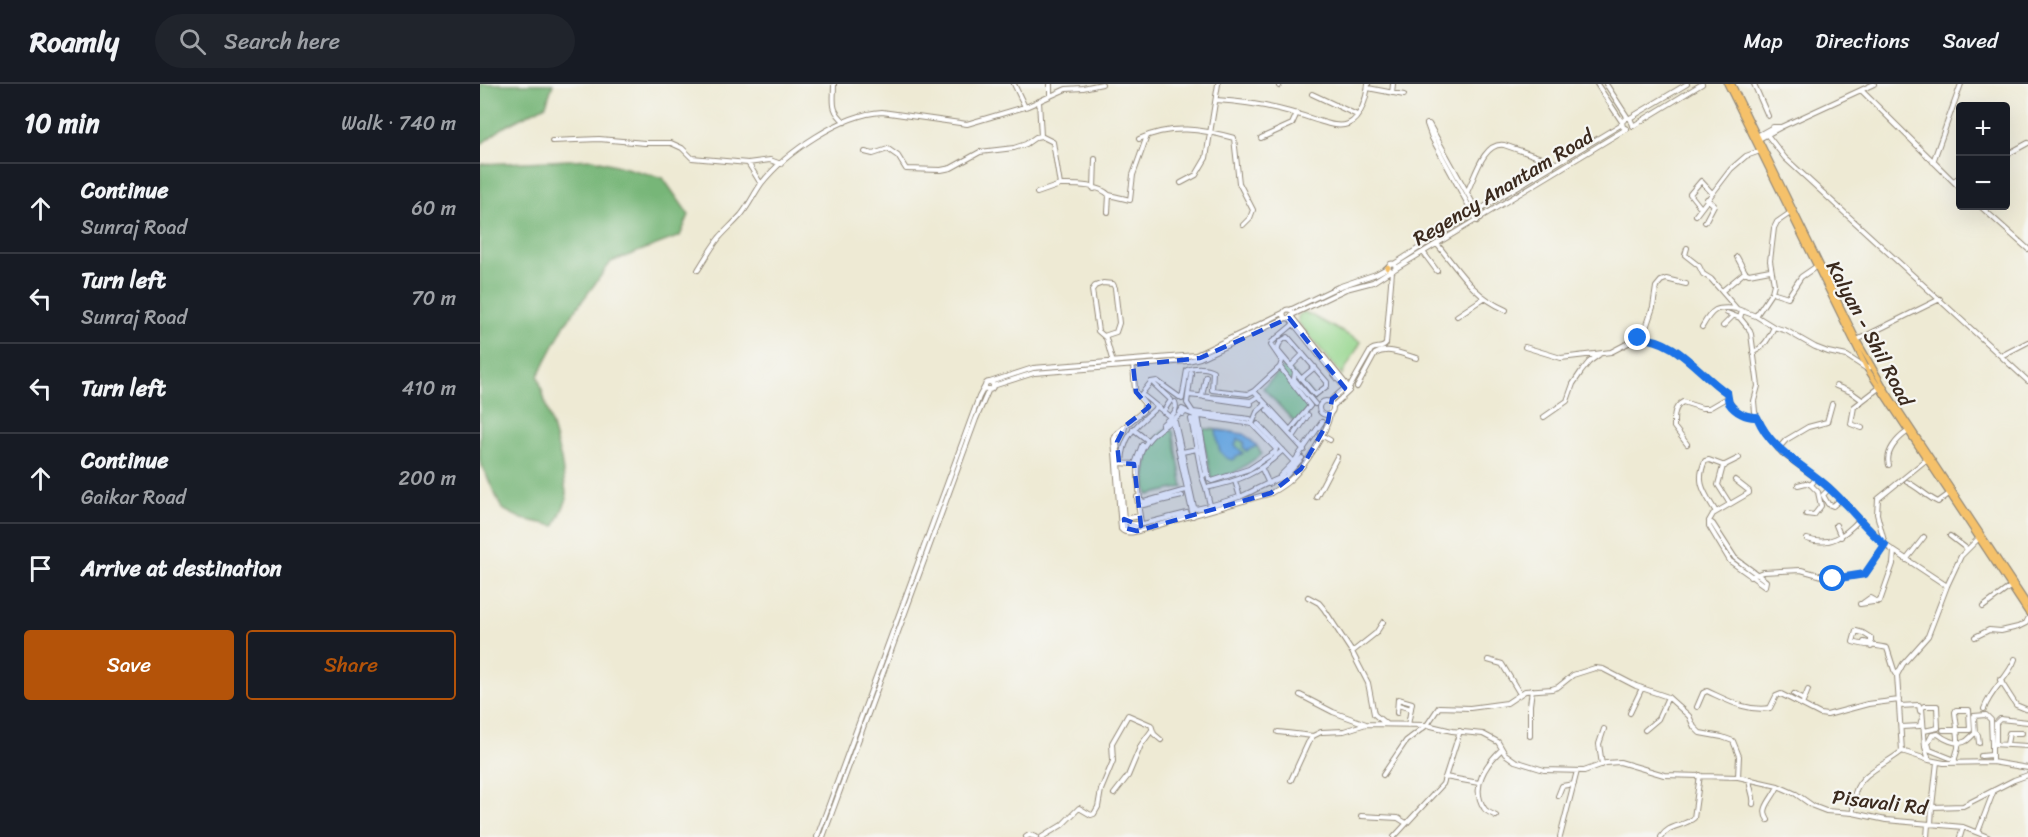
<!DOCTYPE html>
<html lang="en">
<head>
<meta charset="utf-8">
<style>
  body { margin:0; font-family:Sriracha,sans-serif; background:#20242c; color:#f1f3f6 }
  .controls { position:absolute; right:18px; top:18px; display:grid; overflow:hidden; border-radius:6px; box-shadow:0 6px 24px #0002 }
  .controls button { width:54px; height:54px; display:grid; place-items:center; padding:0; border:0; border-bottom:2px solid #363941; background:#171b24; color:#f1f3f6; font:30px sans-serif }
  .stop { position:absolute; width:18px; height:18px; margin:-14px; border:4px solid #1a73e8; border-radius:50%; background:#fff }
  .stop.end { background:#1a73e8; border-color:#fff; box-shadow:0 2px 6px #0008 }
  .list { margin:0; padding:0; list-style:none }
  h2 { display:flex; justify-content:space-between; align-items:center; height:78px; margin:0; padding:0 24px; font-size:26px }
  h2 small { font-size:20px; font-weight:400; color:#9ea1a6 }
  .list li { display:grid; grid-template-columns:39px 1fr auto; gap:18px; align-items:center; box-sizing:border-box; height:90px; padding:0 24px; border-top:2px solid #363941 }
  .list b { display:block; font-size:22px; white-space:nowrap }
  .list p { margin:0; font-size:20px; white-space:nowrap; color:#9ea1a6 }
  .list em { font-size:20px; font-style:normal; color:#9ea1a6 }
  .actions { display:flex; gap:12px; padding:18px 24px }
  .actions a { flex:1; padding:14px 0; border:2px solid #b45309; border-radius:6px; text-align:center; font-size:21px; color:#b45309 }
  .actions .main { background:#b45309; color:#fff }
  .icon { flex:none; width:33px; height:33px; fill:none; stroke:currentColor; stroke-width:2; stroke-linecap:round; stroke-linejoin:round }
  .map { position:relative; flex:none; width:1548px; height:753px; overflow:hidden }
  header { display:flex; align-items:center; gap:36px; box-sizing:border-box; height:84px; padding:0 30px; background:#171b24; border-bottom:2px solid #363941 }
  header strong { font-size:28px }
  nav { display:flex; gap:33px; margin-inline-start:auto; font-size:21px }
  .search { width:420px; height:54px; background:#20242c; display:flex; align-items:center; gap:15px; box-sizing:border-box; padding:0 21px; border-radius:33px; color:#9ea1a6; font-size:22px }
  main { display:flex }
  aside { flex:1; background:#171b24 }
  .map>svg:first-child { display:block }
</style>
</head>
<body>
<header>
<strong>Roamly</strong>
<div class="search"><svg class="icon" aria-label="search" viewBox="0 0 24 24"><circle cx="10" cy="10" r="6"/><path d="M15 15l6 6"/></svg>Search here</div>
<nav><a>Map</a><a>Directions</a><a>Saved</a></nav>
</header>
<main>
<aside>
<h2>10 min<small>Walk · 740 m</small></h2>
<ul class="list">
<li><svg class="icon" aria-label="ahead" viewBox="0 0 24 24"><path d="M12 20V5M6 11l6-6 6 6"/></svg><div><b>Continue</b><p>Sunraj Road</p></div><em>60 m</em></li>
<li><svg class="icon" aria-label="left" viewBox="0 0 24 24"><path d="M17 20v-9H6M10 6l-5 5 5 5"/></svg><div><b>Turn left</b><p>Sunraj Road</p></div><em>70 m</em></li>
<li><svg class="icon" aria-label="left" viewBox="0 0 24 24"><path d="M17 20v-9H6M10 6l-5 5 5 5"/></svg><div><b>Turn left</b></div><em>410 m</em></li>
<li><svg class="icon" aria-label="ahead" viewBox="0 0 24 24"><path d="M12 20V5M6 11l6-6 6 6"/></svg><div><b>Continue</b><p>Gaikar Road</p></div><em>200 m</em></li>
<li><svg class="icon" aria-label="arrive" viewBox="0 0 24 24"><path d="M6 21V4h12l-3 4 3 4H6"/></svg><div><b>Arrive at destination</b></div></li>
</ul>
<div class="actions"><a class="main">Save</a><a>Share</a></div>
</aside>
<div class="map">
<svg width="1548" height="753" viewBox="0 0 1548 753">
  <rect width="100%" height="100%" fill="#f6f6f2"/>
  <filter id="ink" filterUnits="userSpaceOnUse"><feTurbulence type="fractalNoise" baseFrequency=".0167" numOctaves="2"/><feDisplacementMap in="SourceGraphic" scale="12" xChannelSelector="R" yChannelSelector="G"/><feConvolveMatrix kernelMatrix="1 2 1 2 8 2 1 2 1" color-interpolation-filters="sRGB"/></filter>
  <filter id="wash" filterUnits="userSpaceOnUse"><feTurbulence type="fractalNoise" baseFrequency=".008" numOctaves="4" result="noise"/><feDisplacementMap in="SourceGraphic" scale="24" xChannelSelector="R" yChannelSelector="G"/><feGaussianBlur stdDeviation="1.35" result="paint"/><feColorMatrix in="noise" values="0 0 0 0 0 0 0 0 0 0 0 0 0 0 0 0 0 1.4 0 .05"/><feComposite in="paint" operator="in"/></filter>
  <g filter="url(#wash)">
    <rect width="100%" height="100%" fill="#eeead4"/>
    <path fill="#94d58c" stroke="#688055" stroke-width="1.5" d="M823,228L827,229L881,258L862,291L818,238V232Z
      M807,282L835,314L818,342L783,304L804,283Z
      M688,344L693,347L703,403L668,411C661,389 667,357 688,344Z
      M721,345C745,346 770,346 782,370L754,389L732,396Z"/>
    <path fill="#77b678" stroke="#59704b" stroke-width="1.5" d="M0,0H73L66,21L24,43L0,61Z
      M113,75L183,94L209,131L200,152L131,178L85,240L58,292L81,375L87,415L75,442L42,435L22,425L0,377V80Z"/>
    <path fill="#66b3e0" stroke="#506e7f" stroke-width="1.5" d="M736,346L764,350L777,362L766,367L763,363L764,358L758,355L755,361L763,369L752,376C737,372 738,359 736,346Z"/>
  </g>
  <g filter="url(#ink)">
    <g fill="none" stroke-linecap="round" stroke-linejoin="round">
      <defs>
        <path id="minor" d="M354,0C354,19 350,25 365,38
          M534,0L545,23
          M1117,0L1142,38L1143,43L1147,45
          M1126,0L1148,34
          M1274,0L1288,32
          M799,2L800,0
          M888,4L924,11
          M1381,6L1480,104
          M912,9L913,0
          M832,10L877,31
          M570,11V0
          M736,16C773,18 802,24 836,36C846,39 858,44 868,40C881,35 887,12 888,0
          M559,17L561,52L573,58L580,101C595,101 618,100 629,111L628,128
          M1150,34L1207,0
          M1142,38L1146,34H1150L1153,41
          M1153,42L1222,0
          M1285,48L1305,74L1548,297
          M1275,53L1293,43H1301
          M781,54L812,40L817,29
          M659,55C691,40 722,45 754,54L759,99L773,126L770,134L763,141
          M1279,55L1301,43L1394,0
          M72,57L119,55L165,59H191L202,64L212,74L268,79L290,76L301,80
          M385,68L393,70L408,65L418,72L426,85L461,86L471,84L500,68L534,64L546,60L556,53L561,52
          M1526,71L1548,59
          M1453,78L1481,0
          M268,79L281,100
          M1473,97L1480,93
          M701,99L716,91L726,74L738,0
          M614,105L615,75
          M987,108C995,93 1003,58 1024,61L1076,79
          M557,109L580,101
          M629,111L650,116L653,91L667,52
          M1500,122L1548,165
          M1221,124L1210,110L1221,97L1232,109
          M1310,129L1297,138L1294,144L1290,177L1294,200L1292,208L1308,213L1321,193L1337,182
          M1216,131L1251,85L1266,72L1280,67
          M997,137L952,54L947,40H949L1001,134
          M1225,138L1234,121L1227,115
          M957,160C979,187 993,212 1026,226
          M1207,164L1205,171L1219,182L1223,190L1231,195L1257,225L1276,232L1294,243L1307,247L1335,263L1348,268L1367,272L1387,285L1392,282
          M943,168L957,187
          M1257,173L1265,188L1269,190L1290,186
          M908.5 183a3.5 3.5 0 1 1 7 0a3.5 3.5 0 1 1-7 0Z
          M914,180L997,127L1142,40
          M915,185L1146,45
          M218,186C225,175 231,164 239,154C246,146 254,139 261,131C269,121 274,110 281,100C306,68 362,30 402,28L487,40L548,22L586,5L603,4L622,0
          M1242,207L1265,188
          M803.5 230a4.5 4.5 0 1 1 9 0a4.5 4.5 0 1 1-9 0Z
          M810,226L858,203L896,190L907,184
          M1262,227L1260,234L1269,245L1271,250L1278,302L1274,317L1275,328L1284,347L1302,369L1350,404L1405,461L1467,502L1481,472L1499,454
          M1247,229L1260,234
          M812,231L866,205L893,198L910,187
          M811,232L870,305
          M977,232L1004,214
          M1276,232L1292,208
          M809,234L868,308
          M1243,242L1253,232
          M1222,243C1232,225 1236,222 1257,225
          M624,252L636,248L639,239L635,204L633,200L623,199L615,202L612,206L618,247L626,254L633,279
          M808,253L847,298V302L835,311L798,267C797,260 801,256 808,253Z
          M1158,254C1197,254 1217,289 1247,309C1248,312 1248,316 1250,319C1255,328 1267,334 1277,333
          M1377,256L1460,215
          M1045,263L1081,274L1131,268L1158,254L1167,241L1173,223L1176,203L1181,197L1186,195L1206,200
          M1273,268C1284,264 1289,254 1294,243
          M1521,272L1548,258
          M653,281L655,306L659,313
          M811,282L823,270
          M800,283L774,307L768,310L732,306L733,287C727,283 714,283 707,286L702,315L677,297L671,298L659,313L665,320L663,327L636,350L634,355L641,445C647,452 657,447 665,445L791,409C798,405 805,401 811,395C825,382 847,349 850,330
          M815,287L814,295L835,320
          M711,289L707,319L713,328L770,335
          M821,295L835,283
          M510,298L553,284L716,271L803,229
          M505 302a4 4 0 1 1 8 0a4 4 0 1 1-8 0Z
          M674,300L691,316L683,328
          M871,301L891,266C896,262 902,266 906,260L912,187
          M513,302L554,289L708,277L720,274L806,234
          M1356,302L1371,308L1382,316
          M877,303L895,270C909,262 923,271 937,274
          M774,307L810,346L830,322L800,283L802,277L791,261L792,258L816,238
          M708,311L771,317L779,312
          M664,312L690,333
          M722,312L726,292
          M724,313L771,320
          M839 324a7 7 0 1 1 14 0a7 7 0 1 1-14 0Z
          M850,317L865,304
          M853,322L869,307
          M702,325L706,327L703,330L700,328Z
          M787,326L824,366
          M706,328L714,331L772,340L777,328L786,320
          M701,329L692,337L713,432
          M714,331L726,389L722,393
          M718,332L729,395L732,397L769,385L795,368L796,365L772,340
          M1064,333L1087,317L1093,300L1101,288L1109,278L1120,270
          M711,335L722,393L726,404C759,397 778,390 803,366
          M692,337C655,358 656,378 660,416L664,418L706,406
          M695,338L714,423L716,425C731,422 747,417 762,412C772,408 797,393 805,393L822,374
          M778,340L814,378L842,338
          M682,341C689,334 699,328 695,318
          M645,343L644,347L637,357L644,435L650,440H663L707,429
          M1382,344L1371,340L1374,323L1399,304
          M653,345L666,355
          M841,351L850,356
          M813,353L828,331
          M1207,360L1194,343C1194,334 1193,323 1203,318L1222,324H1229L1248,313
          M1298,365L1306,356L1328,343L1347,338L1352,320
          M702,368L717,365
          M639,379L655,380L662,361
          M642,379C643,350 657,341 677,323
          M1409,381C1405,368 1417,355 1427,348
          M782,385L789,400
          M800,392L814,378
          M755,397L760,413
          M1427,398C1438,403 1447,413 1458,418L1469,410
          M1318,401L1326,399L1331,401
          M726,404L730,421
          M1350,404L1343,411L1348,420L1353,422L1360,416
          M657,413L661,439
          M836,413L857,373
          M1250,420L1238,401L1243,382L1259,374
          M659,422L702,412
          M1236,428C1225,409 1215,399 1225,377L1229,376L1245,382
          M1326,430L1334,431L1341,422L1338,408L1331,401L1336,394
          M1229,437L1233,440L1255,474L1286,497L1285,502L1250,477L1229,442Z
          M1229,437L1233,430L1269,409V407L1255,396
          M1356,441L1361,453
          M656,443L645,444L644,435L660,432
          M1470,452L1487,465
          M1327,455C1350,463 1364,452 1380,435
          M1426,476L1444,453
          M1270,493L1283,488L1321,486L1353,495L1385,490L1405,461L1397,430L1398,415L1446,376
          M828,513L839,519L844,525L872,568L888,599L894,630L906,640
          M1383,519L1390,514L1397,518
          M1380,520L1400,517L1413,480L1414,468
          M1503,523L1530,503
          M1495,553L1509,546L1521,547L1538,543L1546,539L1548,535
          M1384,558L1392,560
          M1391,563V554L1383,549L1376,547L1373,558C1384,562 1396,561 1407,564L1414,586L1417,591
          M872,568L896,549L903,538
          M1008,576L1022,580L1040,610
          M1520,596L1536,621L1548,626
          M1314,610L1324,616
          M820,611L853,628L886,640L947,641L972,647L1003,650L1018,658L1025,670L1035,677L1064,686L1104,687L1126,679L1140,678L1184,691L1258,693L1298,702L1316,710L1333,722L1346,727L1373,729L1406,736L1483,743L1508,753
          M918,621L931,625
          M1322,621L1328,606
          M1419,622L1439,621L1440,627
          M1217,623L1223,609L1227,607C1247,616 1267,628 1290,624L1296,612L1301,610L1340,630L1347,631L1388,620L1419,616
          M1504,625C1511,605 1529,593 1535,575
          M917,629L918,615L932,619L928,641
          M1150,629L1162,604
          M1421,643L1440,642L1441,637
          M1165,646L1178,635L1188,613
          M1463,646H1490L1489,626H1476L1475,628C1476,639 1479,652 1478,664C1477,668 1475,673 1474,678
          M1444,647L1458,644L1457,622H1444L1442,624L1445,663L1449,676L1422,667L1417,591L1423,580L1448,552L1467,502
          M798,648L833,652
          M1495,650L1494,632L1506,631L1511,636L1512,660L1548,662
          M1050,652V621L1052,606
          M1516,660V639L1520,635L1548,638
          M1527,660L1529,649H1542
          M1501,672L1512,671
          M1449,676L1464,679L1512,678L1548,684
          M1475,676L1450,666L1448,659L1452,651L1458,650C1464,655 1475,661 1484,658C1490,656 1491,651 1496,649L1498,651L1499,659
          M1457,678L1452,723L1483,722L1534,696L1548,691
          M1512,678V660
          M1122,681L1119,660L1124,645
          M903,691L926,657L947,641L959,623L990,624L1027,619L1045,607L1072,605L1078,603L1093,591L1115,584L1123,585L1156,602L1188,613L1209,632L1214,643L1220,649L1242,653L1253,657L1259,672L1258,693
          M965,693L999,699
          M1270,695C1268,704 1275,711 1273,720
          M811,696L828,659L833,652L841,648L864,647L886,640
          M634,710L648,692L661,661L672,646
          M1078,712L1082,702L1094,700
          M1373,729C1373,723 1373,715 1375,709C1381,688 1407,680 1422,667
          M881,732L918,734L926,739
          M1016,732C1013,730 1006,728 1004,724C990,703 1006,680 1022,665
          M1288,736C1279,724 1294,714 1298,702
          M1451,740L1452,723
          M1498,748L1514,706
          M337,753L499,313L505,302
          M343,753L496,335L509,305
          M546,753L549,751L556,753
          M562,753L582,741L599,724L611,731L614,730L618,723L621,706L633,677L632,659L648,631L671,641L674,650L681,656
          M914,753L963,700L980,647
          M1080,753L1097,687
          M1181,753C1189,740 1203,743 1214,734L1220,691
          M1447,753L1448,740
          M1480,753L1483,743"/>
        <path id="major" d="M1247,0L1387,285L1548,529
          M1252,0L1377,256L1407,308L1548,521
          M907,184L908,183"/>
      </defs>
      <use href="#minor" stroke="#948a79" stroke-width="6"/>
      <use href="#major" stroke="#948a79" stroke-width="7"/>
      <use href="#minor" stroke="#fff" stroke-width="4"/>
      <use href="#major" stroke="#f5c16b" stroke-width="4.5"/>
    </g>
  </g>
  <g fill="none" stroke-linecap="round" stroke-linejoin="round" filter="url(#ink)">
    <path stroke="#1a73e8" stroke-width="8" d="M1158,254C1197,254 1217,289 1247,309C1248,312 1248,316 1249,319C1255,328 1267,334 1277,333C1292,368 1323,380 1349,404C1369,422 1385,444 1405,461L1385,490L1353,495"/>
  </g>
  <path fill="#1d4ed8" fill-opacity="0.2" stroke="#1d4ed8" stroke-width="4.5" stroke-dasharray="12 8" stroke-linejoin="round" d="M809,234L865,304L852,315L848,338L821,385L791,409L657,447L645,444L644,435L661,442L654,380L639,379L637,358L645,342L669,323L656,308L653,281L720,274Z"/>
  <g text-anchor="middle" stroke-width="4.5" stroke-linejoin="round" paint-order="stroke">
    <g font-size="20" fill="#3b2a1e" stroke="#f6f6f2">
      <text transform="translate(1023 103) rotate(-31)" y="7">Regency Anantam Road</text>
      <text transform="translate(1390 249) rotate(62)" y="7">Kalyan - Shil Road</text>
      <text transform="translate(1400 718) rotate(7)" y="7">Pisavali Rd</text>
    </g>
  </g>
</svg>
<div class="controls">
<button>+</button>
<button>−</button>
</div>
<div class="stop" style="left:1353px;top:495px"></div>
<div class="stop end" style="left:1158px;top:254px"></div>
</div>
</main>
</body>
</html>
